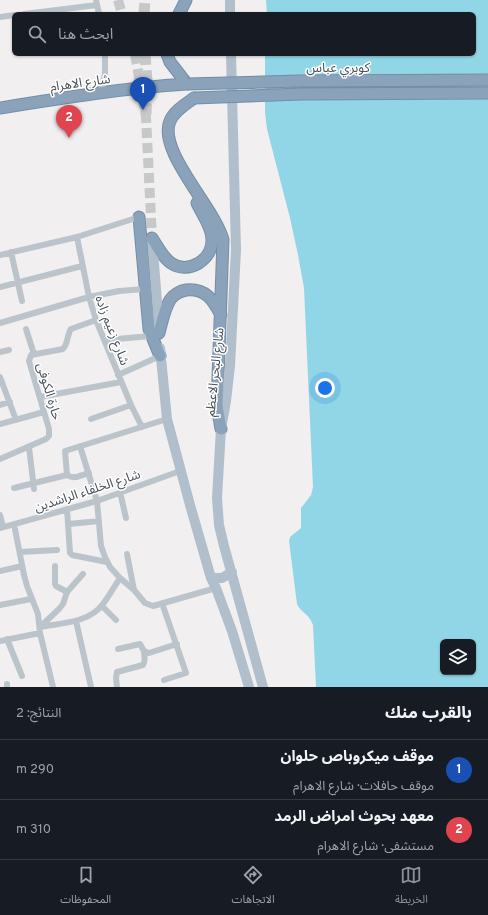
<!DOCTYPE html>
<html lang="ar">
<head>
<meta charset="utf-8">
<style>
  body { margin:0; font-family:Overpass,"Noto Sans Arabic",sans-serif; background:#20242c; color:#f1f3f6; direction:rtl }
  .controls { position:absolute; right:12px; bottom:12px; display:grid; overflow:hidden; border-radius:6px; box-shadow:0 1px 3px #0004 }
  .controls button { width:36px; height:36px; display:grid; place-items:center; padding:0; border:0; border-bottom:1px solid #363941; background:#171b24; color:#f1f3f6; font:20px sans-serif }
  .you { position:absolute; left:325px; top:388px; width:14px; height:14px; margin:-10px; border:3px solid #fff; border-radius:50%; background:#1a73e8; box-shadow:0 0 0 6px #1a73e833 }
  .badge { display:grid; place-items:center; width:26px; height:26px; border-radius:50%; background:#8c9099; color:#fff; font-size:13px; font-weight:700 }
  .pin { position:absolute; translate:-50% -33px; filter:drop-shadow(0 1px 2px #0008) }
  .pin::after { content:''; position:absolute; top:21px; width:14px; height:12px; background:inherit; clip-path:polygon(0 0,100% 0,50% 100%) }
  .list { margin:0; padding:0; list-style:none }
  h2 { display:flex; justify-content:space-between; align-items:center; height:52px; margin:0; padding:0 16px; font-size:17px }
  h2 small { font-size:13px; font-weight:400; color:#9ea1a6 }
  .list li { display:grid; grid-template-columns:26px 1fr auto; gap:12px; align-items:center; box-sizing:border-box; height:60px; padding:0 16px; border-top:1px solid #363941 }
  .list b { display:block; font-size:15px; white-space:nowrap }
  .list p { margin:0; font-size:13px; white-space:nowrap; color:#9ea1a6 }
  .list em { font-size:13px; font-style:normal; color:#9ea1a6 }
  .icon { flex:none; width:22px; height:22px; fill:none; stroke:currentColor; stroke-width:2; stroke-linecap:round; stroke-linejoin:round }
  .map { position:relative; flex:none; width:488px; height:687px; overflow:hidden; direction:ltr }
  .search { position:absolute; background:#171b24; box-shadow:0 1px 3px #0004; left:12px; right:12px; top:12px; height:44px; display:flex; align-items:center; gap:10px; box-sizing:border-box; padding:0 14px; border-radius:6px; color:#9ea1a6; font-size:15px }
  .sheet { height:172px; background:#171b24 }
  nav { display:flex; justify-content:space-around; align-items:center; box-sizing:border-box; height:56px; border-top:1px solid #363941; background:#171b24; font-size:11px; color:#9ea1a6 }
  nav a { display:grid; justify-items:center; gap:2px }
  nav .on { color:#8c9099 }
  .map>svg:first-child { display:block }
</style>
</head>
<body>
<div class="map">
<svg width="488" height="687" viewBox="0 0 488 687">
  <rect width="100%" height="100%" fill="#f1efef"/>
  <path fill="#91d6e6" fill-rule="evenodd" d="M266,0H488V687H316L313,625C308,612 302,614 297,604L289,541L290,537L301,528V508L311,495L313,487L304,288L298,255L290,218L267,129L265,112V54H474V14H267ZM443,642H473V672H443Z"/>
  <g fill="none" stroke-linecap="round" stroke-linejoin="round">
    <path stroke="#c7c8ca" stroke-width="10" stroke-dasharray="10 5" stroke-linecap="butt" d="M118,0L122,14
      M135,54L146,117L152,238"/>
    <path stroke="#c7c8ca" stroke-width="11" stroke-dasharray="11 5.5" stroke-linecap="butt" d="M144,14L145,0
      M145,54L147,82L146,117"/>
    <defs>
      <path id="highway" d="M179,14L186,0
        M167,54L170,62L187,84
        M194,98C186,104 174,111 170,121C157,151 215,208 223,240L217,406L221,429
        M0,108C62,98 124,88 187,84
        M139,217L149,329L160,356
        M152,238C158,247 162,257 171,263C188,275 213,260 212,239C212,227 202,214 197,203
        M159,333C162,322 164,310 170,300C173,295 180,291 186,290C206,288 213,300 221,315"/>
    </defs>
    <use href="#highway" stroke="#758ea6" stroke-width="13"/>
    <path stroke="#bcc4cb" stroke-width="6" d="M96,0L99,14
      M24,14L97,5
      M0,17L14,15
      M101,92L105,74V54
      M77,237L89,297L96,320L131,405L142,427
      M11,252L22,301
      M0,255L77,237L139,217
      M0,287L82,266
      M0,323L89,297L119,291L145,289
      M26,329L34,354
      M105,340L151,336
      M0,352L9,350
      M118,375L160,356
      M0,377L16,420
      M40,397L121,382
      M0,405L10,402
      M91,419L131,405
      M0,424L44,412
      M80,446L97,501L101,546L105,557L110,567L120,578L134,590L145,603L153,606L216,588
      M29,447L34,489
      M0,459L46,439L49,436V429L29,361L31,355L63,349C68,344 67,335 71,329L96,320
      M67,475C73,480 81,475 89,473
      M14,488L67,475L65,451L167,419
      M120,492L126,518
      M67,509L70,553L72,555L107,562
      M0,515L3,527
      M14,524L24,575L27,586L38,614L40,633L53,687
      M69,524L99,521
      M0,528L97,501L180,471
      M20,552L57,550
      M127,554L134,590
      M55,566V584L56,586L67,592
      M0,571L22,566
      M162,603L186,673L164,680
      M0,605L31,599
      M102,606L116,620
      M76,621L91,687
      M41,626L59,609L63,604L67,592L83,574
      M40,627C61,623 89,623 103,604C109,596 114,587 120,578
      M7,639L22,676
      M0,641L40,633
      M118,649L140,644L144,651L149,653L177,644
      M7,684V687
      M117,687L116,678L117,672L143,665C146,661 144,656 144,651"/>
    <path stroke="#b1bfcc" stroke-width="10" d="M230,0V14
      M231,54L236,250L230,366L226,401L221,429L217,498L219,525L224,546L263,687
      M152,238L159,328
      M160,348L167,419L190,505L211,578L216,588L232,631L249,687
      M211,578H222L232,572"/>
    <use href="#highway" stroke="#8aa3ba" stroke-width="11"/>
    <defs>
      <path id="highway-bridge" d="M187,84L299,81L488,80
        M194,98L301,94L488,93"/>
    </defs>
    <use href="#highway-bridge" stroke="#758ea6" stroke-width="13" stroke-linecap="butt"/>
    <use href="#highway-bridge" stroke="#8aa3ba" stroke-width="11"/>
  </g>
  <g text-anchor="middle" stroke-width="3" stroke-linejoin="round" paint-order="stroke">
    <g font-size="13" fill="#48535b" stroke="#fff">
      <text x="338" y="72">كوبري عباس</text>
      <text transform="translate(80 82) rotate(-8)" y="5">شارع الاهرام</text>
      <text transform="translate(113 330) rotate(69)" y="5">شارع زعيم زاده</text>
      <text transform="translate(214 372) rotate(-84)" y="5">شارع البحر الاعظم</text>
      <text transform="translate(50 391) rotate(74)" y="5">حارة الكوفى</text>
      <text transform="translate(87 490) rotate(-18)" y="5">شارع الخلفاء الراشدين</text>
    </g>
  </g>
</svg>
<div class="controls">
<button><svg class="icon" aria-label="layers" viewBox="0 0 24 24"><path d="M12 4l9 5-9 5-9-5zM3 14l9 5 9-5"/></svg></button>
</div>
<div class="you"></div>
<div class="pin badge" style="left:143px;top:110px;background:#1a4fb4">1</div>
<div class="pin badge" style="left:69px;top:138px;background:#e0444e">2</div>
<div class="search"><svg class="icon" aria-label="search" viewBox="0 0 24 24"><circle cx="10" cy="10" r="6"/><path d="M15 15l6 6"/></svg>ابحث هنا</div>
</div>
<section class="sheet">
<h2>بالقرب منك<small>النتائج: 2</small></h2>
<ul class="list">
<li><span class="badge" style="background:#1a4fb4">1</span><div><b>موقف ميكروباص حلوان</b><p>موقف حافلات · شارع الاهرام</p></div><em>290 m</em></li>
<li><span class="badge" style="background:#e0444e">2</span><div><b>معهد بحوث امراض الرمد</b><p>مستشفى · شارع الاهرام</p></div><em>310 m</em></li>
</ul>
</section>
<nav>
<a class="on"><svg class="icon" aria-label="map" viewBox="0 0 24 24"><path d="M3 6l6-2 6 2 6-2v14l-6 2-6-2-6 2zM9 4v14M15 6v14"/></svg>الخريطة</a>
<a><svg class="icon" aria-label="directions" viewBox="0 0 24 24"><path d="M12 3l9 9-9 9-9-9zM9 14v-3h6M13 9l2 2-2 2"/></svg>الاتجاهات</a>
<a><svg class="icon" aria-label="saved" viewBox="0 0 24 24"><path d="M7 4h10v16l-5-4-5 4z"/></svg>المحفوظات</a>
</nav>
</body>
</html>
